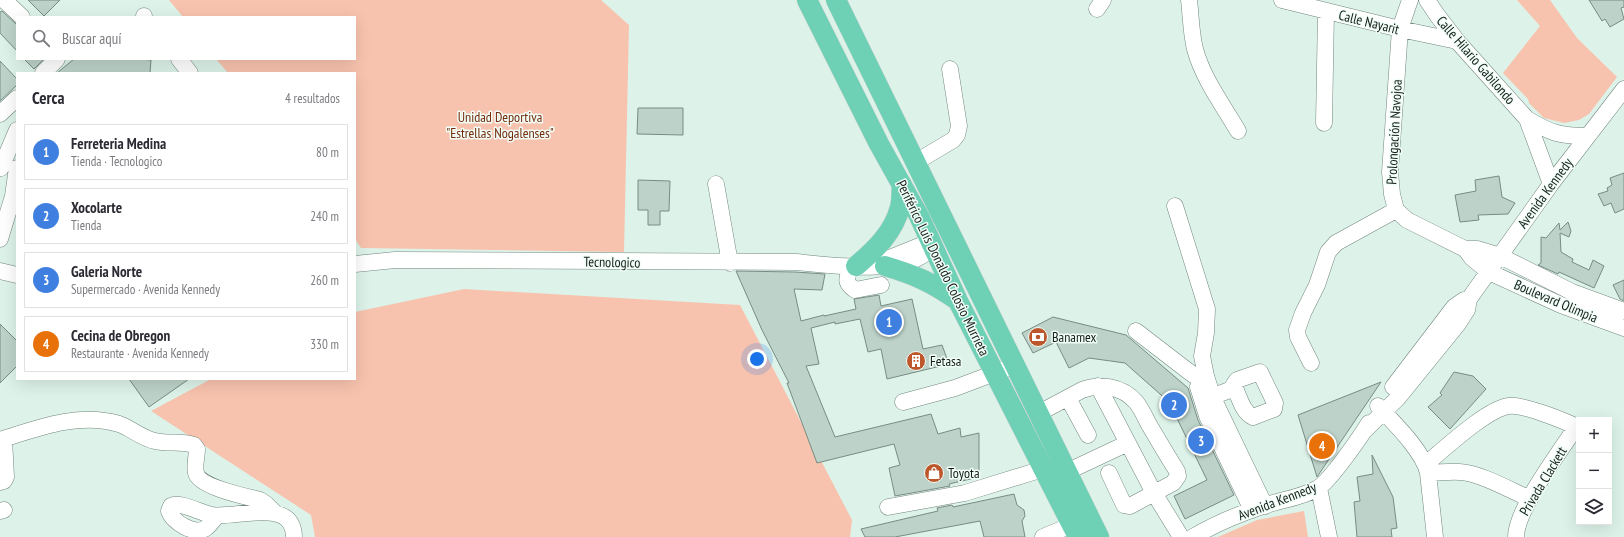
<!DOCTYPE html>
<html lang="es">
<head>
<meta charset="utf-8">
<style>
  body { margin:0; font-family:"PT Sans Narrow",sans-serif; background:#f2f2f3; color:#2b2b33 }
  .controls { position:absolute; right:12px; bottom:12px; display:grid; overflow:hidden; border-radius:0px; box-shadow:0 4px 16px #0002 }
  .controls button { width:36px; height:36px; display:grid; place-items:center; padding:0; border:0; border-bottom:1px solid #e1e1e2; background:#fff; color:#2b2b33; font:20px sans-serif }
  .you { position:absolute; left:757px; top:359px; width:14px; height:14px; margin:-10px; border:3px solid #fff; border-radius:50%; background:#1a73e8; box-shadow:0 0 0 6px #1a73e833 }
  .badge { display:grid; place-items:center; width:26px; height:26px; border-radius:50%; background:#1a73e8; color:#fff; font-size:13px; font-weight:700 }
  .pin { position:absolute; translate:-50% -50%; border:2px solid #fff; box-shadow:0 1px 4px #0006 }
  .list { margin:0; padding:0; list-style:none }
  h2 { display:flex; justify-content:space-between; align-items:center; height:52px; margin:0; padding:0 16px; font-size:17px }
  h2 small { font-size:13px; font-weight:400; color:#7c7c81 }
  .list li { display:grid; grid-template-columns:26px 1fr auto; gap:12px; align-items:center; box-sizing:border-box; height:56px; margin:0 8px 8px; padding:0 8px; border:1px solid #e1e1e2; border-radius:0px }
  .list b { display:block; font-size:15px; white-space:nowrap }
  .list p { margin:0; font-size:13px; white-space:nowrap; color:#7c7c81 }
  .list em { font-size:13px; font-style:normal; color:#7c7c81 }
  .icon { flex:none; width:22px; height:22px; fill:none; stroke:currentColor; stroke-width:2; stroke-linecap:round; stroke-linejoin:round }
  .map { position:relative; flex:none; width:1624px; height:537px; overflow:hidden }
  .search { position:absolute; background:#fff; box-shadow:0 4px 16px #0002; left:16px; top:16px; width:340px; height:44px; display:flex; align-items:center; gap:10px; box-sizing:border-box; padding:0 14px; border-radius:0px; color:#7c7c81; font-size:15px }
  .panel { position:absolute; background:#fff; box-shadow:0 4px 16px #0002; left:16px; top:72px; width:340px; height:308px; border-radius:0px }
  .map>svg:first-child { display:block }
</style>
</head>
<body>
<div class="map">
<svg width="1624" height="537" viewBox="0 0 1624 537">
  <rect width="100%" height="100%" fill="#ddf3e9"/>
  <path fill="#f8c3ae" d="M169,0H601L629,25L624,252L361,248L355,239V73H228L216,59H355V17H183Z
    M1517,0H1550L1577,38L1617,77L1589,114L1579,120L1564,123L1544,118L1529,103L1528,99L1503,73L1540,26Z
    M464,289L740,305L852,520L850,537H315L311,515L151,411L211,379H355V312Z
    M1304,511L1308,537H1218L1257,520Z"/>
  <path fill="#bdd3c9" stroke="#788c83" d="M28,0H60L44,16Z
    M1589,0H1624V7L1621,8L1624,19L1610,27L1605,19L1602,21Z
    M2,11L17,25V51L0,33V12Z
    M24,59H44L34,69Z
    M74,59H140L151,60L150,73H57Z
    M0,61L17,79V85L0,101Z
    M638,108H683V135L637,134Z
    M1624,173V209L1615,213L1611,203L1604,206L1598,194L1608,191L1607,188L1612,185L1610,178Z
    M1499,176L1502,197L1515,203L1508,214L1478,215L1479,220L1460,222L1455,195L1476,191L1475,180Z
    M638,180L670,181L669,211H660V225H648V210H638Z
    M1568,222L1571,231L1569,237L1560,233L1561,252L1573,259L1572,262L1589,270L1593,260L1604,266L1594,288L1559,272L1558,274L1538,265L1541,263V237L1546,238L1559,223L1560,230Z
    M736,271L795,272L825,274L822,290L794,289L801,321L824,315V316L856,309L854,299L879,295L881,306L912,299L923,349L942,345L949,364L887,379L881,349L868,352L860,319L835,324V322L811,328L819,364L806,366L835,437L931,414L938,434L960,428L961,437L979,433V477L949,484L950,486L895,496L889,468L900,465L894,444L817,463L787,383H789L762,330Z
    M1624,280V301L1620,299L1613,285Z
    M1053,317L1126,335L1188,388L1198,420L1234,495L1185,519L1174,496L1207,480L1169,402L1125,363L1089,358L1069,368L1056,342L1033,353L1022,333Z
    M0,324L17,341V366L0,383Z
    M1454,372L1473,376L1486,389L1450,429L1428,407L1442,395L1440,393Z
    M129,379H189L149,407Z
    M1381,382L1317,477L1298,415Z
    M1372,455L1393,497L1397,528L1391,529L1392,537H1357L1354,502L1360,501L1357,477L1373,474Z
    M1014,494L1017,505L1024,510L1025,516L1022,521L1025,537H984L980,521L895,537H865L861,529L938,511L937,508L952,505L953,507Z"/>
  <g fill="none" stroke-linecap="round" stroke-linejoin="round">
    <defs>
      <path id="minor" d="M4,0L22,17
        M1189,0C1191,16 1191,34 1195,49C1203,79 1223,105 1238,131
        M1282,0L1400,29L1457,41
        M1410,0L1400,29L1390,172L1392,194L1396,210L1407,220L1465,249H1477L1500,256L1572,292L1624,311
        M1427,0L1437,15L1457,41L1527,119L1551,184
        M1097,9L1103,0
        M144,16V17
        M179,59L190,73
        M43,73L57,59
        M0,114L17,98
        M1527,119C1551,133 1559,136 1587,136
        M1324,123L1326,11
        M916,162L953,140L957,135L959,126L950,69
        M1,168L17,130
        M716,184L730,263
        M1175,206L1207,309L1206,333L1202,356L1206,376L1213,398L1265,506
        M0,239L13,196L17,168
        M1465,249L1472,258L1489,272L1561,305L1624,328
        M355,264L395,260L796,262C827,265 914,277 932,246L922,245L870,266
        M850,267C847,279 844,282 855,290L881,285
        M0,271L17,275
        M1136,331L1188,371L1195,376H1206
        M1311,363L1298,337L1297,330L1303,313L1317,285L1328,252L1336,243L1396,210
        M1098,386L1154,493L1181,537
        M1198,387L1207,416L1252,510
        M1393,387L1454,307L1464,300L1469,299
        M1068,398L1088,435
        M1203,400L1235,388C1239,397 1243,413 1253,417L1274,409L1275,403L1260,372L1237,380L1234,384L1235,388
        M903,402L955,388L1016,365
        M1378,406C1394,423 1423,451 1428,473L1435,537
        M1039,413L1082,390C1100,383 1122,386 1136,402C1142,409 1146,420 1151,428C1160,443 1168,457 1177,471L1178,476L1173,483L1130,506L1124,505L1109,473
        M1364,431L1398,398L1458,324L1467,310L1469,299L1551,184L1624,89
        M0,440C38,428 79,412 119,424C131,428 141,438 155,441C167,444 182,441 194,445L197,449C197,456 194,466 196,473C199,487 248,497 260,500L266,504L275,513
        M1426,464C1444,449 1488,408 1509,406C1523,404 1565,421 1579,428
        M1428,473C1439,473 1450,471 1460,472C1480,473 1510,490 1530,499
        M1058,476L1128,443
        M0,482L4,481L6,477L4,439
        M1319,488L1329,537
        M888,507L965,493L1043,469
        M0,511L4,510
        M217,516C214,519 210,525 206,528C195,536 172,522 169,511L171,506C180,501 201,513 212,515C236,519 293,496 294,537
        M1043,537L1072,525
        M1193,537C1215,524 1239,514 1263,506C1280,500 1302,498 1318,488C1330,481 1361,436 1369,423
        M1516,537C1516,509 1560,452 1576,427"/>
      <path id="major" d="M807,0L879,144L919,216L958,301L1078,537
        M836,0L1099,537
        M856,266C875,250 894,232 900,207C902,200 901,192 902,185
        M885,266C915,275 931,282 957,300"/>
    </defs>
    <use href="#minor" stroke="#72877e" stroke-width="17"/>
    <use href="#major" stroke="#d5d6d6" stroke-width="21"/>
    <use href="#minor" stroke="#fff" stroke-width="16"/>
    <use href="#major" stroke="#6ed0b5" stroke-width="20"/>
  </g>
  <defs>
    <symbol id="bank-disc" viewBox="-11 -11 22 22"><circle r="9.5" fill="#bd562b" stroke="#f1fef8"/><path d="M-6-4H6V4H-6ZM0-2.3a2.3 2.3 0 1 0 0 4.6a2.3 2.3 0 1 0 0-4.6Z" fill="#fff"/></symbol>
    <symbol id="building-disc" viewBox="-11 -11 22 22"><circle r="9.5" fill="#bd562b" stroke="#f1fef8"/><path d="M-4-6H4V6H1V3H-1V6H-4ZM-2.5-4.3h1.7v1.8h-1.7ZM.8-4.3h1.7v1.8H.8ZM-2.5-1h1.7V.8h-1.7ZM.8-1h1.7V.8H.8Z" fill="#fff"/></symbol>
    <symbol id="shop-disc" viewBox="-11 -11 22 22"><circle r="9.5" fill="#bd562b" stroke="#f1fef8"/><path d="M-5-2.5h2.3a2.7 3.5 0 0 1 5.4 0H5L5.5 6h-11ZM-1.5-2.5h3a1.5 2.3 0 0 0-3 0Z" fill="#fff"/></symbol>
  </defs>
  <g fill-rule="evenodd">
    <use href="#bank-disc" x="1027" y="326" width="22" height="22"/>
    <use href="#building-disc" x="905" y="350" width="22" height="22"/>
    <use href="#shop-disc" x="923" y="462" width="22" height="22"/>
  </g>
  <g text-anchor="middle" stroke-width="3" stroke-linejoin="round" paint-order="stroke">
    <g font-size="14" fill="#141c19" stroke="#f1fef8">
      <text transform="translate(1369 22) rotate(14)" y="5">Calle Nayarit</text>
      <text transform="translate(1476 60) rotate(49)" y="5">Calle Hilario Gabilondo</text>
      <text transform="translate(1394 132) rotate(-87)" y="5">Prolongación Navojoa</text>
      <text transform="translate(1545 193) rotate(-54)" y="5">Avenida Kennedy</text>
      <text transform="translate(612 262) rotate(1)" y="5">Tecnologico</text>
      <text transform="translate(943 268) rotate(64)" y="5">Periférico Luis Donaldo Colosio Murrieta</text>
      <text transform="translate(1556 301) rotate(23)" y="5">Boulevard Olimpia</text>
      <text transform="translate(1543 481) rotate(-59)" y="5">Privada Clackett</text>
      <text transform="translate(1277 501) rotate(-21)" y="5">Avenida Kennedy</text>
    </g>
    <g font-size="14" fill="#742c0a" stroke="#f1fef8">
      <text x="500" y="122">Unidad Deportiva<tspan x="500" dy="16">"Estrellas Nogalenses"</tspan></text>
    </g>
    <g font-size="14" fill="#141c19" stroke="#f1fef8" text-anchor="start">
      <text x="1052" y="342">Banamex</text>
      <text x="930" y="366">Fetasa</text>
      <text x="948" y="478">Toyota</text>
    </g>
  </g>
</svg>
<div class="controls">
<button>+</button>
<button>−</button>
<button><svg class="icon" aria-label="layers" viewBox="0 0 24 24"><path d="M12 4l9 5-9 5-9-5zM3 14l9 5 9-5"/></svg></button>
</div>
<div class="you"></div>
<div class="pin badge" style="left:889px;top:322px;background:#3f7fe0">1</div>
<div class="pin badge" style="left:1174px;top:405px;background:#3f7fe0">2</div>
<div class="pin badge" style="left:1201px;top:441px;background:#3f7fe0">3</div>
<div class="pin badge" style="left:1322px;top:446px;background:#e8710a">4</div>
<div class="search"><svg class="icon" aria-label="search" viewBox="0 0 24 24"><circle cx="10" cy="10" r="6"/><path d="M15 15l6 6"/></svg>Buscar aquí</div>
<section class="panel">
<h2>Cerca<small>4 resultados</small></h2>
<ul class="list">
<li><span class="badge" style="background:#3f7fe0">1</span><div><b>Ferreteria Medina</b><p>Tienda · Tecnologico</p></div><em>80 m</em></li>
<li><span class="badge" style="background:#3f7fe0">2</span><div><b>Xocolarte</b><p>Tienda</p></div><em>240 m</em></li>
<li><span class="badge" style="background:#3f7fe0">3</span><div><b>Galeria Norte</b><p>Supermercado · Avenida Kennedy</p></div><em>260 m</em></li>
<li><span class="badge" style="background:#e8710a">4</span><div><b>Cecina de Obregon</b><p>Restaurante · Avenida Kennedy</p></div><em>330 m</em></li>
</ul>
</section>
</div>
</body>
</html>
